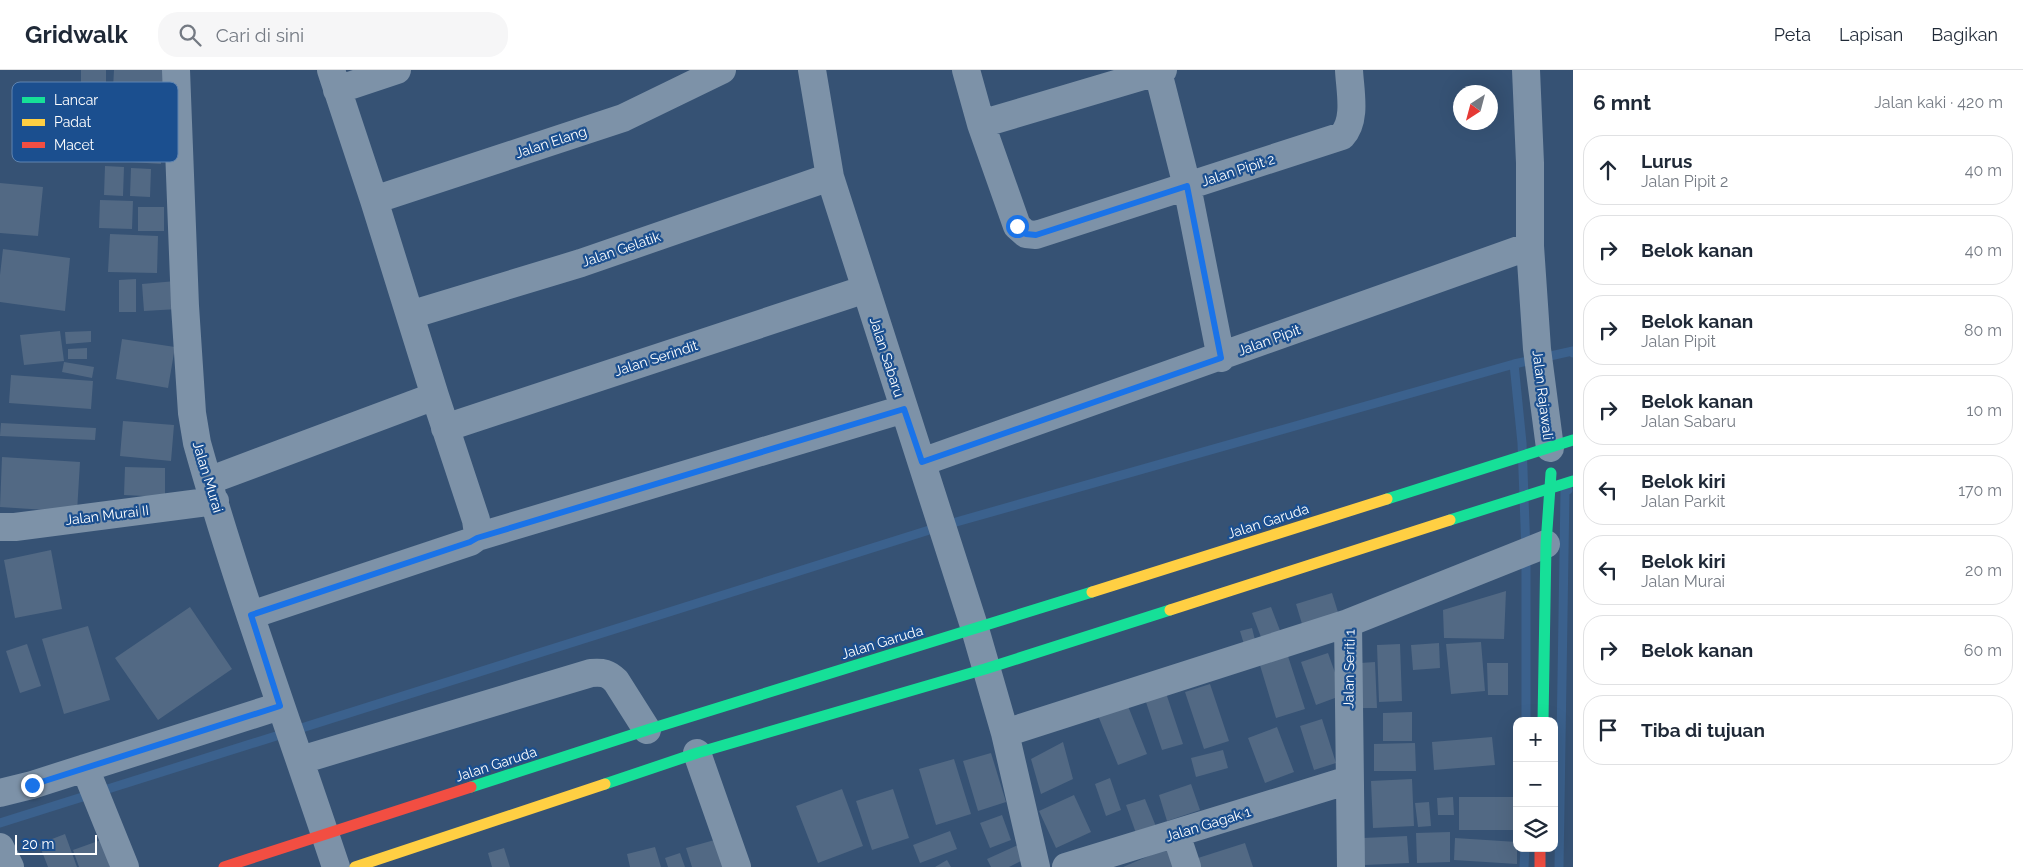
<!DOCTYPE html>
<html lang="id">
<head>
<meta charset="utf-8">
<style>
  body { margin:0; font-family:Raleway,sans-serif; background:#f6f6f7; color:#1f2937 }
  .controls { position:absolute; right:15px; bottom:15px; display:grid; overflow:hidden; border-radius:10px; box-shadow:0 5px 20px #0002 }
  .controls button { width:45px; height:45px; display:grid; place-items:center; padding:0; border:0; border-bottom:1px solid #e0e1e3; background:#fff; color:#1f2937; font:25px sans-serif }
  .compass { position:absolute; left:1453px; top:15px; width:45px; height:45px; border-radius:50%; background:#fff; box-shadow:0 5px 20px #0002; rotate:216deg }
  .scale { position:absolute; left:15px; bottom:12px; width:82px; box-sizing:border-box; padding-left:5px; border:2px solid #fff; border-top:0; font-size:14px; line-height:18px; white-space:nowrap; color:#fff; -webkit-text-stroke:4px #1b4f8f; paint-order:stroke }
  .stop { position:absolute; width:15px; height:15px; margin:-11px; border:4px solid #1a73e8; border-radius:50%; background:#fff }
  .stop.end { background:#1a73e8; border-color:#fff; box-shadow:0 1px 5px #0008 }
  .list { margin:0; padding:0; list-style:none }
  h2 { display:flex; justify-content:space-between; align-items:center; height:65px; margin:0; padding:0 20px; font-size:21px }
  h2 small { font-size:16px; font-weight:400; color:#747a83 }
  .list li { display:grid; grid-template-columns:32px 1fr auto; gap:15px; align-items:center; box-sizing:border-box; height:70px; margin:0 10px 10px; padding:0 10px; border:1px solid #e0e1e3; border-radius:20px }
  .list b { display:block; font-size:19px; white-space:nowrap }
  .list p { margin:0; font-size:16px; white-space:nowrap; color:#747a83 }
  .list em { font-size:16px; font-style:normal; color:#747a83 }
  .icon { flex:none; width:28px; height:28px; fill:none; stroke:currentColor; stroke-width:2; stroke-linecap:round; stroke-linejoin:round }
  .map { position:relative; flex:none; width:1573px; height:797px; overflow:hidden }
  header { display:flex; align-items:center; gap:30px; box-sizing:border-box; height:70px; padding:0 25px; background:#fff; border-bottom:1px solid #e0e1e3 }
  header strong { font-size:24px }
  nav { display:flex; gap:28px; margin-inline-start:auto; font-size:18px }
  .search { width:350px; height:45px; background:#f6f6f7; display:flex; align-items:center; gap:12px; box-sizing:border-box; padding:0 18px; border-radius:20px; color:#747a83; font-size:19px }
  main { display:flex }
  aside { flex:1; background:#fff }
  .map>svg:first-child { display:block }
</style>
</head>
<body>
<header>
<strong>Gridwalk</strong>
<div class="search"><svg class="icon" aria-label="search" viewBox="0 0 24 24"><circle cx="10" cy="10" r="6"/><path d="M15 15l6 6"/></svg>Cari di sini</div>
<nav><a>Peta</a><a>Lapisan</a><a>Bagikan</a></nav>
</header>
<main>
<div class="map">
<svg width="1573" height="797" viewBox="0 0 1573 797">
  <rect width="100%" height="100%" fill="#365274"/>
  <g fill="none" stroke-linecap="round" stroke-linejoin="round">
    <path stroke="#3b618d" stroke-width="9" d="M1514,294L1522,373L1526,482V651
      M0,753L942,456L1514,294L1573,281V283
      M1524,797L1525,778
      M1559,797L1565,421L1568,420"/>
  </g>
  <path fill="#526984" d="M81,0H106V24H81Z
    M114,0H166L165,19L113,18Z
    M103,58L162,62L161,94L101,90Z
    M105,96L124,97L123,126L104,125Z
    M131,98L151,99L150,127L130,126Z
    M0,113L43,117L38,166L0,163Z
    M100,130L133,131L132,159L99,158Z
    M138,137H164V161H138Z
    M110,164L158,166L157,203L108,202Z
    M3,179L70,188L65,241L0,232V205Z
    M136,209V242H119V210Z
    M176,211L178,239L144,241L142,214Z
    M60,261L64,291L24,295L20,265Z
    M91,261V272L66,274L65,262Z
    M122,269L175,277L168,318L116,309Z
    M87,278V289H68V279Z
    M64,292L94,297L92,308L62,302Z
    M11,305L93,311L91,339L9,333Z
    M123,351L174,355L171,391L120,386Z
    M1,353L96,358L95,370L0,366Z
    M2,387L80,392L77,442L0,437Z
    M125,397L165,398V427L124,425Z
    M51,480L62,539L15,548L4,490Z
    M1506,521L1504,569L1444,568L1443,540Z
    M1332,523L1341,552L1305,564L1296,534Z
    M190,537L232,599L158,650L115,588Z
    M1271,537L1284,571L1265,578L1252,543Z
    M88,556L110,630L64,644L42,569Z
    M1252,558L1257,578L1246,581L1240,561Z
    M1481,572L1485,621L1451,624L1446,574Z
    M1439,573L1440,598L1413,600L1411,575Z
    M27,574L41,616L20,623L6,581Z
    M1400,574L1402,631L1379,632L1377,575Z
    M1287,583L1305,639L1276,648L1259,592Z
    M1328,583L1343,625L1316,635L1301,592Z
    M1375,592L1377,638H1362L1360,593Z
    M1487,593H1508V625H1488Z
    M1210,614L1229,671L1204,679L1185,622Z
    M1165,620L1183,674L1162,680L1144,626Z
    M1126,631L1147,684L1118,695L1097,643Z
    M1412,642V671H1383V643Z
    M1322,649L1336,693L1314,700L1300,656Z
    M1277,657L1294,702L1265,713L1248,668Z
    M1492,667L1495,695L1434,700L1432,672Z
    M1063,672L1073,709L1041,724L1031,689Z
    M1415,673L1416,701H1374V674Z
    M1223,680L1228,698L1196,707L1191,688Z
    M991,683L1006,732L978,741L963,691Z
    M954,689L971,744L936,755L919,699Z
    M1110,708L1121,740L1106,746L1095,714Z
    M1412,709L1414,756L1373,758L1371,711Z
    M1191,714L1200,740L1167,751L1159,725Z
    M842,719L863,776L818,793L796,736Z
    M893,719L909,768L872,780L856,731Z
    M1074,725L1091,762L1056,778L1039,741Z
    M1453,727L1454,745H1438L1437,728Z
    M1459,727H1513V760H1459Z
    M1145,729L1157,759L1137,766L1126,735Z
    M1429,732L1431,756L1418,757L1415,733Z
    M1002,745L1011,770L990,778L980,753Z
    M950,761L957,779L920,793L913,775Z
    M1450,762V792L1417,793L1416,763Z
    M65,764L77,797H48L39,774Z
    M1407,766L1409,793L1365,795L1363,768Z
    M1455,768L1517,772V794L1454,790Z
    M718,769L726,797H692L686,778Z
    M101,770L110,797H79L73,780Z
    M1245,773L1253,797H1201L1198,788Z
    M1020,774L1027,788L1009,797H991L987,789Z
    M655,777L661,797H630L627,784Z
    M1170,777L1178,797H1123Z
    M504,778L510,797H492L488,783Z
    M680,783L685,797H668L665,788Z
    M947,790L951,797H935Z"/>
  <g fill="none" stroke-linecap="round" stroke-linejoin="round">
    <path stroke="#7d92a8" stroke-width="28" d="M176,0L185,236L192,343L197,373C237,516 289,656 336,797
      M331,0L374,130L435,326L476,450L478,464L477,467
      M812,0L830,107L975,559L1005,663L1036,797
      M966,0L981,54L1017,156L1026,164L1036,165L1342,66C1357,50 1350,21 1349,0
      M1526,0L1530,93V176L1537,279L1550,378
      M1158,2L1187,116L1221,288
      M337,20L397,0
      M981,54L1163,0
      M374,130L623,48L722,0
      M410,245L581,193L830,107
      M445,358L866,219
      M922,392L1530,176
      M208,411L435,326
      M0,457H15L215,431
      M251,545L470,472L477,467L904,339
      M1005,663L1348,553
      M697,683L737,797
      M301,690L591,603C603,602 608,603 616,611L647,660
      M85,698L125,797
      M0,723L32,715L280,636
      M1176,764L1187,797
      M0,777L10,797
      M1066,797L1349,710
      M1351,797L1348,553L1546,474"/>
    <path stroke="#16e098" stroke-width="11" d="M1387,429L1573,370
      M1450,450L1573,411
      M1543,651L1546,474L1551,403
      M605,714L697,683L985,599L1170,540
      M471,717L647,660L1092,522"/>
    <path stroke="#ffcf43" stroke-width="11" d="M1092,522L1387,429
      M1170,540L1450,450
      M355,797L605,714"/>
    <path stroke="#f24e42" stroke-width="11" d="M1540,778V797
      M224,797L471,717"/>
  </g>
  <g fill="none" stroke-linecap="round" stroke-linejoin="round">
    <path stroke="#1a73e8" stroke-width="6" d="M32,715L280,636L251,545L470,472L477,468L904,339L922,392L1221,288L1187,116L1036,165L1026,164L1017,156"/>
  </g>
  <g text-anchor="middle" stroke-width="4.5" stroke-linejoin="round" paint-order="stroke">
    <g font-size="14" fill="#fff" stroke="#1b4f8f">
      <text transform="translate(551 72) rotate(-18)" y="5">Jalan Elang</text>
      <text transform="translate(1238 100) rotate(-18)" y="5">Jalan Pipit 2</text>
      <text transform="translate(621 179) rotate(-19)" y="5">Jalan Gelatik</text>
      <text transform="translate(1269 270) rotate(-20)" y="5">Jalan Pipit</text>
      <text transform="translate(887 287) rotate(72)" y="5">Jalan Sabaru</text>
      <text transform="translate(656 288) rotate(-18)" y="5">Jalan Serindit</text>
      <text transform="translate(1543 325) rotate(83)" y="5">Jalan Rajawali</text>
      <text transform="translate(208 407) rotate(73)" y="5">Jalan Murai</text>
      <text transform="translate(107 445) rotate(-7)" y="5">Jalan Murai II</text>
      <text transform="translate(1268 451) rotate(-18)" y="5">Jalan Garuda</text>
      <text transform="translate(882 572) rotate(-17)" y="5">Jalan Garuda</text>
      <text transform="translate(1349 599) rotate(-89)" y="5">Jalan Seriti 1</text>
      <text transform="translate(496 694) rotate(-18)" y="5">Jalan Garuda</text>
      <text transform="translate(1208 754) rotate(-17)" y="5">Jalan Gagak 1</text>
    </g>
  </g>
  <rect x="12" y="12" width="166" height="80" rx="8" fill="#1b4f8f" stroke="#5f84b1" stroke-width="1"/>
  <rect x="22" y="27" width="23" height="6" fill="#16e098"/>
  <rect x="22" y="49" width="23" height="7" fill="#ffcf43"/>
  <rect x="22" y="72" width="23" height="6" fill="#f24e42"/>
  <g font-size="14" fill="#fff">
    <text x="54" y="35">Lancar</text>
    <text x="54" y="57">Padat</text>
    <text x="54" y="80">Macet</text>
  </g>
</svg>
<div class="controls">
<button>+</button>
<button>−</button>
<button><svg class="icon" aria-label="layers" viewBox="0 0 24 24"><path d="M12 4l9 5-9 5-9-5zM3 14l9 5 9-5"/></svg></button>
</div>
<svg class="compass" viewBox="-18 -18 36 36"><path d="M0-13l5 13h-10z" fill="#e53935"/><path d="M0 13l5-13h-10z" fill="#747a83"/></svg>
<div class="scale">20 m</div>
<div class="stop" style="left:1017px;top:156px"></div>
<div class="stop end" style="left:32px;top:715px"></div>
</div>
<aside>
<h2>6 mnt<small>Jalan kaki · 420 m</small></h2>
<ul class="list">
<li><svg class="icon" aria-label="ahead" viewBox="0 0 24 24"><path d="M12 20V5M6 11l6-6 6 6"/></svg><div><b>Lurus</b><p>Jalan Pipit 2</p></div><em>40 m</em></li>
<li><svg class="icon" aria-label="right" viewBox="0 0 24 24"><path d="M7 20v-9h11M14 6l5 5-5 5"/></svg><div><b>Belok kanan</b></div><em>40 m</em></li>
<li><svg class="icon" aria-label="right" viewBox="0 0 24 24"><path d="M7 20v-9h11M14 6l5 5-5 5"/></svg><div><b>Belok kanan</b><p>Jalan Pipit</p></div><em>80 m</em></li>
<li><svg class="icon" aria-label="right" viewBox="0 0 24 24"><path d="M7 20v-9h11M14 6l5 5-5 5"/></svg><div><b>Belok kanan</b><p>Jalan Sabaru</p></div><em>10 m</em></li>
<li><svg class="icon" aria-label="left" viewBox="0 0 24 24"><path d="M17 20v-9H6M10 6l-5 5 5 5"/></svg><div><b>Belok kiri</b><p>Jalan Parkit</p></div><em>170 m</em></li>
<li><svg class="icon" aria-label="left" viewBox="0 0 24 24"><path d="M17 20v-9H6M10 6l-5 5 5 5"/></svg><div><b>Belok kiri</b><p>Jalan Murai</p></div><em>20 m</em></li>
<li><svg class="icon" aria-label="right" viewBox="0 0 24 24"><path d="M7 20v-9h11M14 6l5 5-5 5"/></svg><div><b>Belok kanan</b></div><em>60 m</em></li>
<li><svg class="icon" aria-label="arrive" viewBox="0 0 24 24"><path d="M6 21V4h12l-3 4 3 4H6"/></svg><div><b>Tiba di tujuan</b></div></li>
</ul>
</aside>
</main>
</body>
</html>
